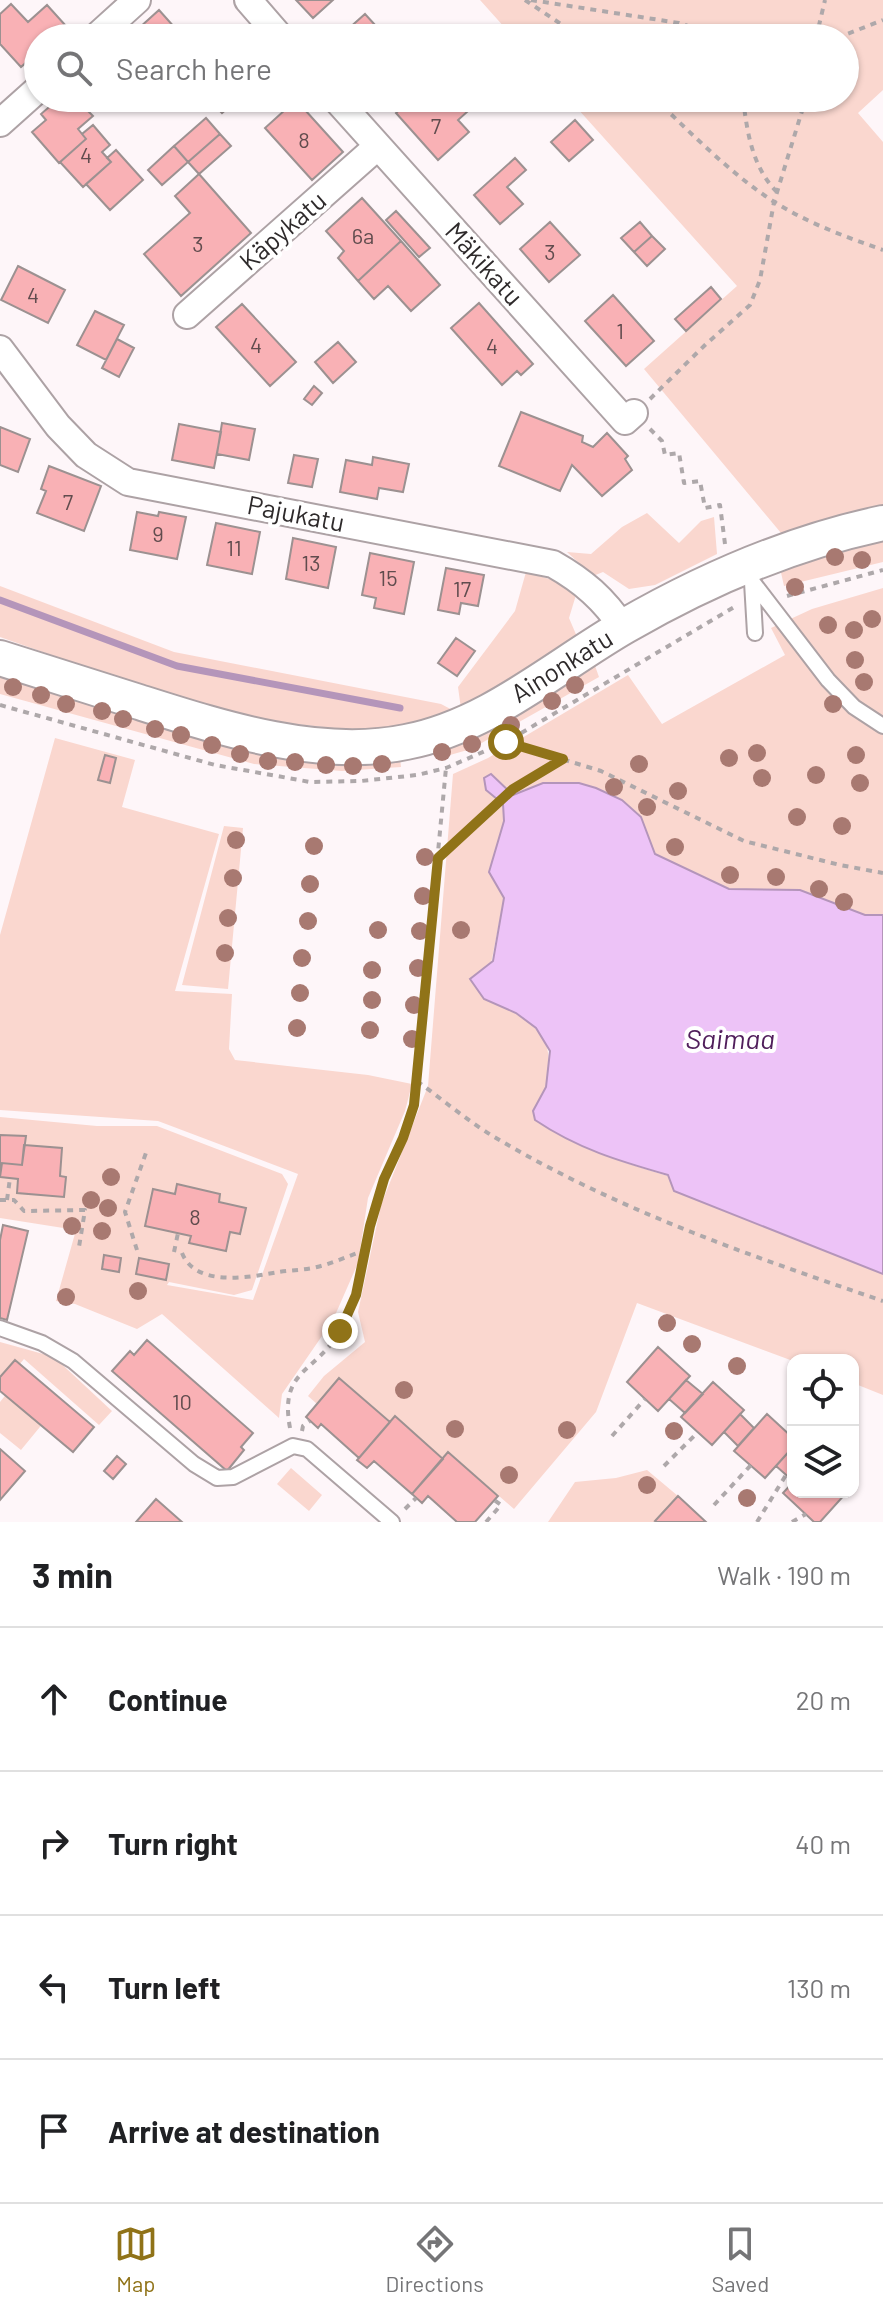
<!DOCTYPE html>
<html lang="en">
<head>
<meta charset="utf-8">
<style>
  body { margin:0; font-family:Barlow,sans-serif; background:#f2f2f2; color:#202124 }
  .controls { position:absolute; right:24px; bottom:24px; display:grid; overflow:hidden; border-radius:16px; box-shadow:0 2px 6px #0004 }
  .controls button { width:72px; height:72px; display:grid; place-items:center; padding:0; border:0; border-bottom:2px solid #e0e0e0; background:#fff; color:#202124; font:40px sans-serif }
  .stop { position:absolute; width:24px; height:24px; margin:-18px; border:6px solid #907318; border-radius:50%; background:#fff }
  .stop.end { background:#907318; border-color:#fff; box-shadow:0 2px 8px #0008 }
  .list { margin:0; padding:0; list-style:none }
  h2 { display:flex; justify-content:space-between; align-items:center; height:104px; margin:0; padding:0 32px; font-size:34px }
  h2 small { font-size:26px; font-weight:400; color:#757577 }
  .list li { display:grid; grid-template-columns:52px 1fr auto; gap:24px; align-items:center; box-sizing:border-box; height:144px; padding:0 32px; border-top:2px solid #e0e0e0 }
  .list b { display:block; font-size:30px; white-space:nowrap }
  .list em { font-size:26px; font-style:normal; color:#757577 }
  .icon { flex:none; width:44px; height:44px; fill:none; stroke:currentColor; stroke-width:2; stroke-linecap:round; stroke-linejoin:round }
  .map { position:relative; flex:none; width:883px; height:1522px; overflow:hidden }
  .search { position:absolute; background:#fff; box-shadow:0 2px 6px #0004; left:24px; right:24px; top:24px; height:88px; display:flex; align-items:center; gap:20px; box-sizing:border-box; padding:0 28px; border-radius:44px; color:#757577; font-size:30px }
  .sheet { height:680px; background:#fff }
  nav { display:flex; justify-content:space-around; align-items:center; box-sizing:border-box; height:112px; border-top:2px solid #e0e0e0; background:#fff; font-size:22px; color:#757577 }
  nav a { display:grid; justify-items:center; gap:4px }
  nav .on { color:#907318 }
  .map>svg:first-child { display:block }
</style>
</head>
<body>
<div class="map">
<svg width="883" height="1522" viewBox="0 0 883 1522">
  <rect width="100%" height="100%" fill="#fef6f9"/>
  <path fill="#fad7cf" d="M480,0H883V90L858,113L883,142V510L781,533L644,369L737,286L568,98H845V38H514Z
    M647,513L679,543L701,521L714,517L717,554L655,585L629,589L603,572L593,576L567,552L591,554L622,527Z
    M883,538V562L784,586L780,568Z
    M526,572L556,581L576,595L569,618L578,639L461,709L458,687L515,611Z
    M0,586L174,652L441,704L460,714L417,725L350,730L259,720L148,689L0,637Z
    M883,588V915H865L800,890L729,889L655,854L641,817L622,800L596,788L525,789L513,795L490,775L503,804L504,821L489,872L504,898L484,999C527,1017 559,1031 546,1085C543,1098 532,1106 535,1120C578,1149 619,1161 668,1176L674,1191L883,1274V1395L853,1383V1360L793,1361L637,1303L596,1412L514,1509L449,1453L443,1459L390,1422L340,1378L317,1404L308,1396L324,1376L365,1342L358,1312L381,1205L428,1086L453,774L488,758L628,675L662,724L785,655L771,628L812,609Z
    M594,663L599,677L471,749L436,759V748Z
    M0,670L400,757L401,767L342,771L254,764L0,694Z
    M55,738L135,760L122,807L219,834L175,991L232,994L229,1049L235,1060L368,1075L412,1084L405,1111L368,1198L358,1263L333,1320L282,1394L279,1418L162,1314L137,1329L75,1304L56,1301L76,1230L0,1218V1117L97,1126H157L282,1174L288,1184L252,1290L234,1295L169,1282L167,1285L253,1300L298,1174L158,1121L0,1110V935Z
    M224,826L243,828L228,989L182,985Z
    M0,1342L54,1357L112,1411L99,1425L24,1359L0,1388Z
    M8,1392L44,1422L21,1450L0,1433V1402Z
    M291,1468L322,1495L309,1511L277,1484Z
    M647,1470L678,1496L656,1520L657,1522H548L575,1482L616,1478Z"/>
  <path fill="#edc3f7" stroke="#b495ba" stroke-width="2" d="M491,774L513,795L543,783H579L596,788L622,800L641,817L655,854L729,889L800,890L865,915H883V1274L674,1191L668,1175C619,1161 578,1149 535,1120L533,1111L546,1087L550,1051L536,1028L516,1013L484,999L470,979L493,961L504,898L489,872L504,821L503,804L486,790L484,778Z"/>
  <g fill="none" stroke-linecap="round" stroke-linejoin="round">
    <path stroke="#b495ba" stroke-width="7" d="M0,600L177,666L400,708"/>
  </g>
  <path fill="#f9b1b5" stroke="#9c9191" stroke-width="2" d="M296,0H333L313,18Z
    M11,4L28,22L47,5L66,26L53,38H38V52L21,67L0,44V14Z
    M159,10L184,38H128Z
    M365,14L387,38H338Z
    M75,98L93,116L78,129L86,139L59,163L32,132L46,120L41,114L56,101L62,109Z
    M208,98H239L222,113Z
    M413,98H455L467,112L458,120L469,132L438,160L396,113Z
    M296,100L343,152L312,180L265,128Z
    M206,118L220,134L188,162L174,146Z
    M575,120L593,140L569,161L551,142Z
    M93,125L110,145L102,152L111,162L83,187L60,162L86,139L82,134Z
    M220,134L231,146L199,174L188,162Z
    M174,146L188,162L162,185L148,170Z
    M116,150L143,180L110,210L86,184L111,162L107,158Z
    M515,158L526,170L507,187L523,204L500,224L474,195Z
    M199,174L251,233L181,296L144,254L190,213L175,196Z
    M362,198L401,241L358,281L338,258L344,251L326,231Z
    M396,211L430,248L419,257L386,220Z
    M550,222L580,255L549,282L520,249Z
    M640,222L652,236L634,252L621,238Z
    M652,236L665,249L647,266L634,252Z
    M401,241L440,285L411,311L388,286L374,299L358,281Z
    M18,266L65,290L48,323L1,300Z
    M711,287L721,299L686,331L675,319Z
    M613,295L654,341L626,366L585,321Z
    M479,303L533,364L521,375L517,371L502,385L451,328Z
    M242,304L296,362L270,386L216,327Z
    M95,311L124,325L106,360L77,345Z
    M117,339L134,348L119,377L102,368Z
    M338,342L356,362L333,383L315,362Z
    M314,386L322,393L312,405L304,399Z
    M521,412L583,436L582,442L593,447L607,433L628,456L625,459L632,470L602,496L572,465L560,491L499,466Z
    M222,423L255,429L249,460L217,454Z
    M179,424L221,432L214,468L172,460Z
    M0,427L30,439L18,472L0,465Z
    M294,455L318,459L312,487L288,483Z
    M373,457L409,464L403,492L379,488L377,499L340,492L346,460L372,465Z
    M49,466L101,486L84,531L37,513L46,491L41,489Z
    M137,512L158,516L159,512L186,517L177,559L130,550Z
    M216,523L260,532L252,574L207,565Z
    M293,538L336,547L328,588L286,579Z
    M370,553L414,562L404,614L374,608L376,598L362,595Z
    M446,568L484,575L478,606L461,603L459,614L438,610Z
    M456,638L475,651L457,676L438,663Z
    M105,755L116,758L110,783L98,780Z
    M0,1135L26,1136L22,1165L2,1163L0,1177Z
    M24,1145L62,1148L60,1176L66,1177L64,1197L17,1193L18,1179L0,1177L2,1163L22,1165Z
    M177,1184L220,1194L219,1202L246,1208L240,1234L230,1232L226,1251L189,1243L191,1236L145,1226L153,1189L175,1194Z
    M3,1225L28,1231L7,1320L0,1318V1240Z
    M104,1255L121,1258L119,1272L102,1269Z
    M139,1258L169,1264L166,1280L136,1274Z
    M147,1340L253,1433L241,1447L244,1450L227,1471L112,1371L130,1351L134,1355Z
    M658,1347L690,1376L658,1411L627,1382Z
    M15,1360L94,1427L73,1452L0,1391V1377Z
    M339,1378L390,1422L359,1458L321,1424L318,1428L306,1417Z
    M686,1380L703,1394L685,1413L669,1399Z
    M713,1382L744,1410L712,1445L681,1417Z
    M740,1414L754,1428L738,1446L724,1432Z
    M767,1414L793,1438V1447L765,1478L734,1451Z
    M395,1416L443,1459L412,1494L374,1461L367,1468L357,1460Z
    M793,1447V1481L776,1466Z
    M0,1449L25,1471L0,1500Z
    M448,1452L498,1496L475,1522H457L428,1496L422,1503L412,1494Z
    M117,1456L126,1464L113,1479L104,1471Z
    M793,1482V1492H847L820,1522H814L783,1493Z
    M678,1496L706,1522H657L655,1521Z
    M156,1499L182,1522H136Z"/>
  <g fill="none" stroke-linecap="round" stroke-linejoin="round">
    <defs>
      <path id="service" d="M742,568L828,680L854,707L883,726
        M752,582L755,633
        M0,1328L42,1343L73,1361L194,1464L217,1478L233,1477L293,1446L307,1449L392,1522"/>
      <path id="minor" d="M248,0L281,38
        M95,38L137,0
        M335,98L625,421L634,413
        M0,123L38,89
        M187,315L378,146
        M0,349L58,426L86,455L128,482L553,564C583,581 604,599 623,628"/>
      <path id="tertiary" d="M0,658C46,673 93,687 139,702C221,728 319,760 406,742C489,726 554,667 625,626C705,580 793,542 883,523"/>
    </defs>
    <use href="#service" stroke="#ada2a5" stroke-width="18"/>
    <use href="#minor" stroke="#ada2a5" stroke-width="30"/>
    <use href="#tertiary" stroke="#ada2a5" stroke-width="38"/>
    <path stroke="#aea8aa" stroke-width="4" stroke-dasharray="6 6" stroke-linecap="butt" d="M525,0L582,38
      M531,0L679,23L723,38
      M816,38L825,0
      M837,38L883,20
      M654,98C690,132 734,177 776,203C810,224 846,237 883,250
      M743,98C747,132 752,166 776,191
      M650,399L705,345L750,305L760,280L774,202L806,98
      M650,429L662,441L665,455L679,453L684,483L700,481L705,508L720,505L725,544
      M787,596L883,570
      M0,705L215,765L277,776L310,782L361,781L417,775L446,768L506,742L736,606
      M506,742L601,771L744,841L840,865L883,873
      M439,856L513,789L563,759
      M417,1081C443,1100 469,1122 496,1138C617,1210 751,1256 883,1301
      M0,1200H14L24,1211L85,1210L79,1247
      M7,1200L10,1178
      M137,1250L125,1212L147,1150
      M174,1252L178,1233
      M182,1253C196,1288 250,1277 279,1272C292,1270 305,1270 317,1267C333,1263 349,1256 365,1250
      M290,1428C279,1369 315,1374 340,1331C359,1299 361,1262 370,1226C380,1184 401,1146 414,1105L446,768
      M302,1431L303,1426L310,1421
      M612,1436L645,1399
      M664,1466L698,1432
      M714,1505L751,1465
      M405,1509L416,1498
      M486,1522L501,1505L494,1500
      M757,1522L786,1475
      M792,1522L806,1514"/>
    <use href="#service" stroke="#fff" stroke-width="14"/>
    <use href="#minor" stroke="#fff" stroke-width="26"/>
    <use href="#tertiary" stroke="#fff" stroke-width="34"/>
  </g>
  <g fill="#a87971">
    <circle cx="835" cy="557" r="9"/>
    <circle cx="862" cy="560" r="9"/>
    <circle cx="795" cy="587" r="9"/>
    <circle cx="872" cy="619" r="9"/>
    <circle cx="828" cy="625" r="9"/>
    <circle cx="854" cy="630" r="9"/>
    <circle cx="855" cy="660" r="9"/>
    <circle cx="864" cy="682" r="9"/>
    <circle cx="575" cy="685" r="9"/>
    <circle cx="13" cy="687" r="9"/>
    <circle cx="41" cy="695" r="9"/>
    <circle cx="552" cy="701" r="9"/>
    <circle cx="66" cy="704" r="9"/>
    <circle cx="833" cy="704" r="9"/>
    <circle cx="102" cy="711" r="9"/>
    <circle cx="123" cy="719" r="9"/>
    <circle cx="511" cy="725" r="9"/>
    <circle cx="155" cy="729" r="9"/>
    <circle cx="181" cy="735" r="9"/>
    <circle cx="472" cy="744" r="9"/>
    <circle cx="212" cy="745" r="9"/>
    <circle cx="442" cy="752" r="9"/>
    <circle cx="757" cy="753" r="9"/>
    <circle cx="240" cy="754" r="9"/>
    <circle cx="856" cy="755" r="9"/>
    <circle cx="729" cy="758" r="9"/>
    <circle cx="268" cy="761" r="9"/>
    <circle cx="295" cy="762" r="9"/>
    <circle cx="382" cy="764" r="9"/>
    <circle cx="639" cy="764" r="9"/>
    <circle cx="326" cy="765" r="9"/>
    <circle cx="353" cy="766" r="9"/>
    <circle cx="816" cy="775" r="9"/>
    <circle cx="762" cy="778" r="9"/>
    <circle cx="860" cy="783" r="9"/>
    <circle cx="614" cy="787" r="9"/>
    <circle cx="678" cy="791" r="9"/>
    <circle cx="647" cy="807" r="9"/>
    <circle cx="797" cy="817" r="9"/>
    <circle cx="842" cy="826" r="9"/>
    <circle cx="236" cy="840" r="9"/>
    <circle cx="314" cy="846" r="9"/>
    <circle cx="675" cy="847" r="9"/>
    <circle cx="425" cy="857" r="9"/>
    <circle cx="730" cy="875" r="9"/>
    <circle cx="776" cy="877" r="9"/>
    <circle cx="233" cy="878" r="9"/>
    <circle cx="310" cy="884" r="9"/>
    <circle cx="819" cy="889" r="9"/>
    <circle cx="423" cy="896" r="9"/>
    <circle cx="844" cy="902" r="9"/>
    <circle cx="228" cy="918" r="9"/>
    <circle cx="308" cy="921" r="9"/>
    <circle cx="378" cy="930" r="9"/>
    <circle cx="461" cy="930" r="9"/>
    <circle cx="420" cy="931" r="9"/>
    <circle cx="225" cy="953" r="9"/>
    <circle cx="302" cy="958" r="9"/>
    <circle cx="418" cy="968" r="9"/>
    <circle cx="372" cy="970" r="9"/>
    <circle cx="300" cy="993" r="9"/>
    <circle cx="372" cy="1000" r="9"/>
    <circle cx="414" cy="1005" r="9"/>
    <circle cx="297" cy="1028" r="9"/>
    <circle cx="370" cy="1030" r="9"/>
    <circle cx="412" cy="1039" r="9"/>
    <circle cx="111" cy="1177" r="9"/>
    <circle cx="91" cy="1200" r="9"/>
    <circle cx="108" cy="1208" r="9"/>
    <circle cx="72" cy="1226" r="9"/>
    <circle cx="102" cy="1231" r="9"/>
    <circle cx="138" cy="1291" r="9"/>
    <circle cx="66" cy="1297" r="9"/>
    <circle cx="667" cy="1323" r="9"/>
    <circle cx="692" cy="1344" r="9"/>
    <circle cx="737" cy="1366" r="9"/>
    <circle cx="404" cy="1390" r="9"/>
    <circle cx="455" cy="1429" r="9"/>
    <circle cx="567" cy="1430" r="9"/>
    <circle cx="674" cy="1431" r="9"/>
    <circle cx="509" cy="1475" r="9"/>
    <circle cx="647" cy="1485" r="9"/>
    <circle cx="747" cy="1498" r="9"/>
  </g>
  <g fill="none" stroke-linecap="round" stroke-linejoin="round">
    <path stroke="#907318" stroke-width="10" d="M340,1331L356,1295L370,1226L384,1179L403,1138L414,1105L438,858L513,789L563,759L506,742"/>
  </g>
  <g text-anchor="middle" stroke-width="8" stroke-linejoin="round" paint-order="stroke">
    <g font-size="22" fill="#614c4e">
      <text x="436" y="134">7</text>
      <text x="304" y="148">8</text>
      <text x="86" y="163">4</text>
      <text x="363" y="244">6a</text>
      <text x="198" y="252">3</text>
      <text x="550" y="260">3</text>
      <text x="33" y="303">4</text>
      <text x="620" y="339">1</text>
      <text x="256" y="353">4</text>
      <text x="492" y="354">4</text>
      <text x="68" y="510">7</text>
      <text x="158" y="542">9</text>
      <text x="234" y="556">11</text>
      <text x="311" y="571">13</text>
      <text x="388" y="586">15</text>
      <text x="462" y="597">17</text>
      <text x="195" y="1225">8</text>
      <text x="182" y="1410">10</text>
    </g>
    <g font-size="26" fill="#2e2a2b" stroke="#fff">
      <text transform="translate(283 231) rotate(-41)" y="9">Käpykatu</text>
      <text transform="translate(484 264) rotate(48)" y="9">Mäkikatu</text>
      <text transform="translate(296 514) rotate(11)" y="9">Pajukatu</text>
      <text transform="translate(562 666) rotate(-32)" y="9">Ainonkatu</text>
    </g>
    <g font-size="28" font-style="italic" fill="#501e5b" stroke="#fff">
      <text x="730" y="1049">Saimaa</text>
    </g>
  </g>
</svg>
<div class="controls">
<button><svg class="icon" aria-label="locate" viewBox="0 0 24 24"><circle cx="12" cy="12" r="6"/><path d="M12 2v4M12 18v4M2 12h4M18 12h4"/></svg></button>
<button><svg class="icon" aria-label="layers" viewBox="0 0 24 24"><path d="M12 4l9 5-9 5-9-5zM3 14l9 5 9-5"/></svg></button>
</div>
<div class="stop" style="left:506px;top:742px"></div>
<div class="stop end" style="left:340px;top:1331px"></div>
<div class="search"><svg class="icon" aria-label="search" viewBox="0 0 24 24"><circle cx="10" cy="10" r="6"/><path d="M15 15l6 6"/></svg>Search here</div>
</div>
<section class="sheet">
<h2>3 min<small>Walk · 190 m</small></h2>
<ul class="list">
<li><svg class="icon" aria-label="ahead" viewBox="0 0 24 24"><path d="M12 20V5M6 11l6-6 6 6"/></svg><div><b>Continue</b></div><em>20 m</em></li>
<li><svg class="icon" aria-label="right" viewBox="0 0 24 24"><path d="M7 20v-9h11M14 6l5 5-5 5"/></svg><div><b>Turn right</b></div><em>40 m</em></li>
<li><svg class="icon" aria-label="left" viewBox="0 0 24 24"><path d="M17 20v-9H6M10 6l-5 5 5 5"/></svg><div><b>Turn left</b></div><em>130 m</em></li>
<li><svg class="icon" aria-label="arrive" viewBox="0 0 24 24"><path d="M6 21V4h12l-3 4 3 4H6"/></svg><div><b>Arrive at destination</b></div></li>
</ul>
</section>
<nav>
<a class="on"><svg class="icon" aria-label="map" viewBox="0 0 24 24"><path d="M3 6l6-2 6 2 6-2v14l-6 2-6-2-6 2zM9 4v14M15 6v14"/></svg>Map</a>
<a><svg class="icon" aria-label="directions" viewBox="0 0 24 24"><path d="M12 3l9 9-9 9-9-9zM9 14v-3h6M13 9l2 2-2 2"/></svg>Directions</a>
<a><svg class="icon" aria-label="saved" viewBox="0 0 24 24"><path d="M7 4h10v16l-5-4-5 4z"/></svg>Saved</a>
</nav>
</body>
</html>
